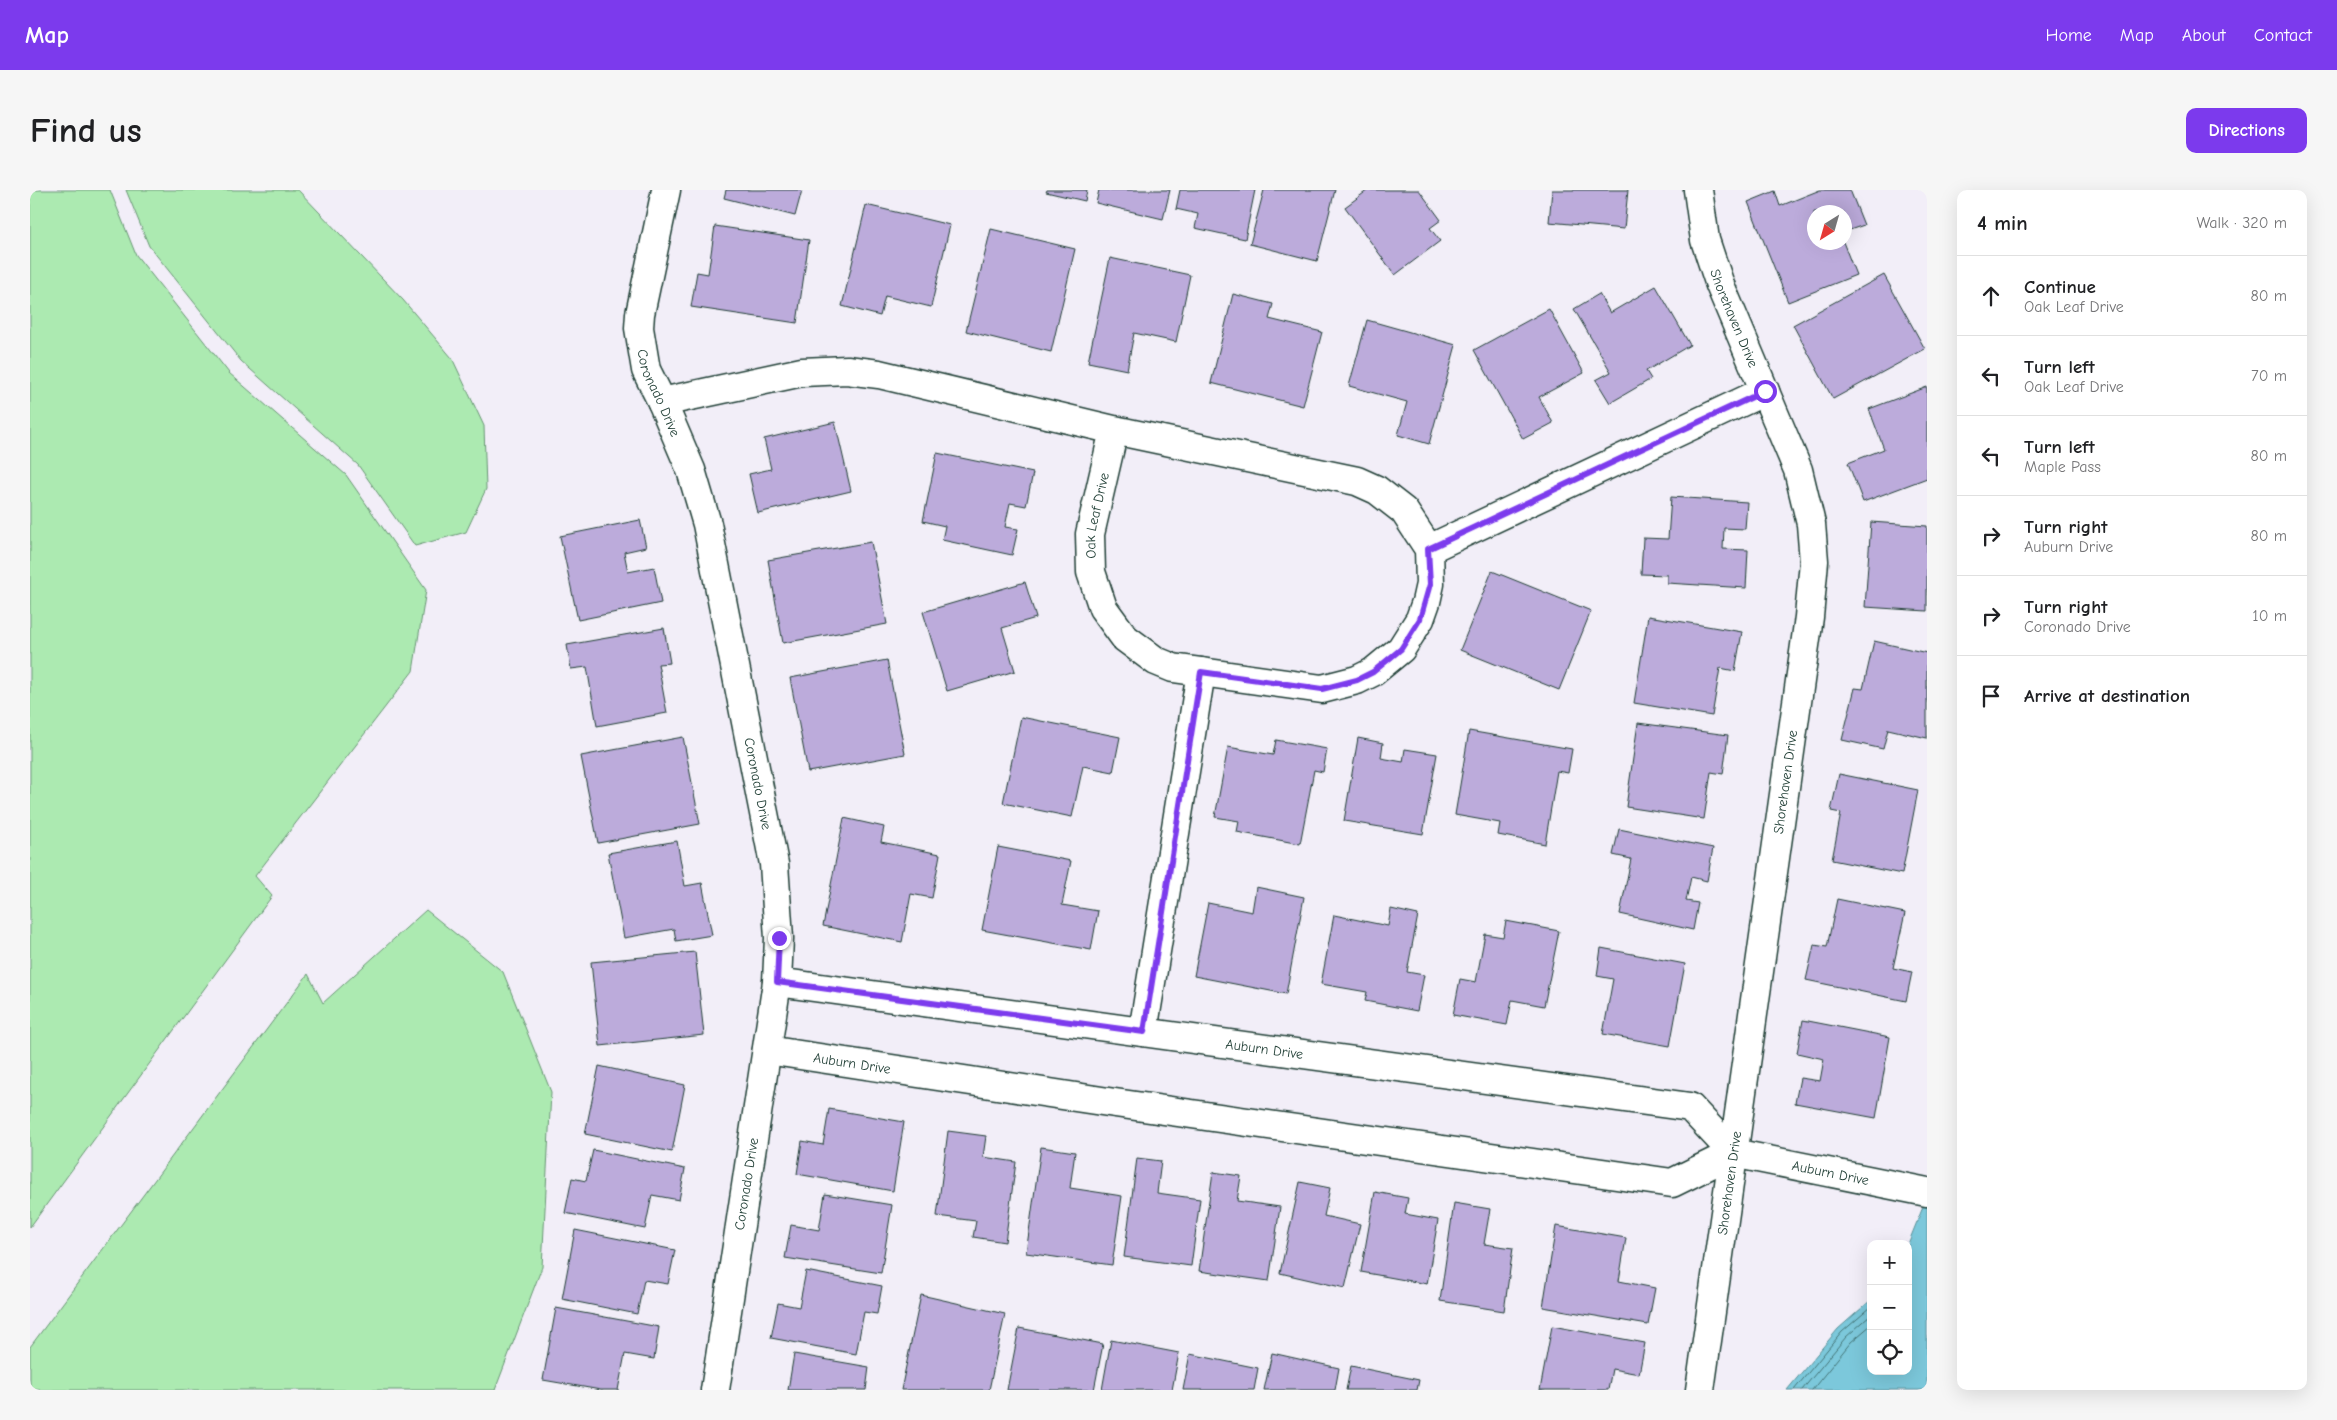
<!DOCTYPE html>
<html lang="en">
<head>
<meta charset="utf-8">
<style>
  body { margin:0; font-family:"Comic Neue",sans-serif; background:#f6f6f6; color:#202124 }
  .controls { position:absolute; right:15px; bottom:15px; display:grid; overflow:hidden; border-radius:10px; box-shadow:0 5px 20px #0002 }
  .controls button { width:45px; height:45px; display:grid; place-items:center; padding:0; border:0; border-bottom:1px solid #e0e0e0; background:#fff; color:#202124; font:25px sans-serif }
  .compass { position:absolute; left:1777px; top:15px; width:45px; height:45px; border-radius:50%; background:#fff; box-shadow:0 5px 20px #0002; rotate:217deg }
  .stop { position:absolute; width:15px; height:15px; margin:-11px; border:4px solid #7c3aed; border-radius:50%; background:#fff }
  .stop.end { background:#7c3aed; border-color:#fff; box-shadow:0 1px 5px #0008 }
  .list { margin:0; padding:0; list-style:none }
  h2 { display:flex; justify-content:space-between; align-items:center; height:65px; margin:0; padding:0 20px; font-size:21px }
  h2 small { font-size:16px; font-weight:400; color:#757577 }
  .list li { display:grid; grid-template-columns:32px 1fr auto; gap:15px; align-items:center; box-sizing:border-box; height:80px; padding:0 20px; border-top:1px solid #e0e0e0 }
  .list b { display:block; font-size:19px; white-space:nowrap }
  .list p { margin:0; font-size:16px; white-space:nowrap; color:#757577 }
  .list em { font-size:16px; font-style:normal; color:#757577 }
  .icon { flex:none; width:28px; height:28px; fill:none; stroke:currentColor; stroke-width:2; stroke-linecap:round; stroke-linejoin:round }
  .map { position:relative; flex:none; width:1897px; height:1200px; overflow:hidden; border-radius:10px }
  header { display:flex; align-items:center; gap:30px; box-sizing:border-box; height:70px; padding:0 25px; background:#7c3aed; color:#fff }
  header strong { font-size:24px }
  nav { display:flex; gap:28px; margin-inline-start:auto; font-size:18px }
  .intro { display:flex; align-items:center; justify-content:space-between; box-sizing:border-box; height:120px; padding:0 30px }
  h1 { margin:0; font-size:35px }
  .button { padding:12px 22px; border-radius:10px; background:#7c3aed; color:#fff; font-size:18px; font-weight:700 }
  main { display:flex; gap:30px; padding:0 30px }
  aside { flex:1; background:#fff; border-radius:10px; box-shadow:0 5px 20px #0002 }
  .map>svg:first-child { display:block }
</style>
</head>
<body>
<header>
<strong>Map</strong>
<nav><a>Home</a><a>Map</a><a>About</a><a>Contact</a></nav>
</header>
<div class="intro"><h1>Find us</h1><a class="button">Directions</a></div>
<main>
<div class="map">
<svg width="1897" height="1200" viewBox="0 0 1897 1200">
  <rect width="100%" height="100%" fill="#f2eef8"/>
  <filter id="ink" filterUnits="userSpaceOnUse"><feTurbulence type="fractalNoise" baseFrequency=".02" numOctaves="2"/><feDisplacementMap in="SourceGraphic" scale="10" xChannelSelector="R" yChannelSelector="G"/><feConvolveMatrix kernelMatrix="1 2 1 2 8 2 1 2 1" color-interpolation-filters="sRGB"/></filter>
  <g filter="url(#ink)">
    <path fill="#aceab1" stroke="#669472" d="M0,0H80L106,65L199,183L316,285L396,400L383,481L225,686L242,706L0,1037Z
      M96,0H268L373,110L422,168L454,236L456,299L436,342L385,356L328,275L211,171L119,56Z
      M396,720L473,782L521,902L512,1077L465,1200H0V1157L278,784L293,813Z"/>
    <path fill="#7cc8db" stroke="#579098" d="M1897,1007V1200H1757L1808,1139L1841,1110V1181H1878V1054Z"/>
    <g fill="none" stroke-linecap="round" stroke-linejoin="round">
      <path stroke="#447577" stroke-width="1" d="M1764,1200L1812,1142L1841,1117
        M1772,1200L1816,1147L1841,1125
        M1782,1200L1821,1152L1841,1135"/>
    </g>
    <path fill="#bcabdb" stroke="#1f3d34" d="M696,0H772L765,26L694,8Z
      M1017,0H1057L1055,11L1016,2Z
      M1069,0H1140L1133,29L1066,13Z
      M1150,0H1225L1215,49L1165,38L1168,24L1146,19Z
      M1234,0H1305L1287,71L1220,54Z
      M1338,0H1389L1411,30L1400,38L1410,51L1365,85L1315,17Z
      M1522,0H1598L1594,39L1519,32Z
      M1790,0H1820L1834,35L1814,42V22H1784V52H1813L1826,85L1758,112L1718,12L1745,1L1750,16Z
      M836,15L920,35L901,117L855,106L850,126L812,116Z
      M685,36L779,50L767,133L661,117L667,82L678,84Z
      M961,39L1045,59L1021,162L936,141Z
      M1080,68L1160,85L1146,152L1104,143L1097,180L1058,172Z
      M1854,85L1895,159L1803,209L1763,135Z
      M1626,96L1660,155L1616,181L1621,189L1580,213L1566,190L1581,182L1544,119L1569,104L1580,123Z
      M1203,104L1243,114L1239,129L1292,142L1273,216L1181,193Z
      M1519,119L1554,183L1509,207L1523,233L1493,249L1444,160Z
      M1337,130L1426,155L1399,254L1368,245L1377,212L1319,196Z
      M1897,197V288L1833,312L1818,273L1854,259L1839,219Z
      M805,232L821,301L728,323L719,284L741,279L734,249Z
      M907,263L1003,283L996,316L980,313L975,337L988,339L982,365L912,350L915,336L893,331Z
      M1641,307L1717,312L1715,339L1694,338L1693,359L1718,360L1716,398L1637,393V385L1611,384L1613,348L1638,349Z
      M610,330L616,357L594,362L598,382L624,377L631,413L548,430L530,346Z
      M1841,332L1897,336V421L1835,417Z
      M841,352L857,434L753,453L738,370Z
      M1462,381L1561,421L1529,500L1430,460Z
      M995,392L1006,428L972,438L985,481L917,501L893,422Z
      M1618,426L1712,442L1705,481L1690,478L1682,526L1604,513Z
      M634,438L640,473L628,474L637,523L567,536L557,477L541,479L537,455Z
      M1844,451L1897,463V548L1858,539L1853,559L1812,550L1825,498L1833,499Z
      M857,470L875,564L778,582L760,488Z
      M991,527L1090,547L1083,582L1053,576L1042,627L973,613Z
      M1608,533L1698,545L1693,584L1681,582L1674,629L1596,617Z
      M1439,541L1542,559L1538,583L1527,581L1515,654L1468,645L1470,633L1425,625Z
      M653,547L670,634L568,653L551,566Z
      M1328,548L1353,553L1351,568L1373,572L1375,559L1407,564L1393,644L1314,631Z
      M1246,550L1297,559L1293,582L1284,580L1270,654L1207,642L1209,631L1185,627L1198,557L1243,565Z
      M1809,584L1888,600L1872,684L1802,670L1811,623L1801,621Z
      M814,628L854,637L851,652L910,664L902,708L881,704L872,752L793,736Z
      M1589,639L1683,658L1677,691L1661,687L1656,711L1668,713L1663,740L1590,724L1601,669L1583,665Z
      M647,651L655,696L672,693L682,745L646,751L644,739L594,748L578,663Z
      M968,657L1041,671L1032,715L1068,721L1061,760L952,740Z
      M1226,697L1274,707L1256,804L1164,786L1178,713L1222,722Z
      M1807,709L1875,723L1863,778L1882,782L1876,811L1776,790L1784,755L1797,757Z
      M1361,719L1388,725L1377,782L1394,785L1387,821L1335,811L1337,802L1291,794L1304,725L1358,736Z
      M1476,731L1529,741L1514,816L1482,810L1477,835L1423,825L1430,789L1446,792L1455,744L1473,747Z
      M1571,758L1655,774L1640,856L1573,844L1583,789L1567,786Z
      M665,762L674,845L570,856L561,772Z
      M1773,830L1860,847L1846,928L1765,913L1770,888L1790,891L1794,869L1767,863Z
      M569,876L655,895L642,962L555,944Z
      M799,919L874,932L863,1001L767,984L772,951L793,955Z
      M918,941L956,946L953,967L986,972L975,1052L943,1047L946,1031L907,1026Z
      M1011,957L1045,962L1040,998L1092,1006L1082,1075L996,1063Z
      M563,960L655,979L649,1010L622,1005L615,1039L535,1023L542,988L556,991Z
      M1107,968L1131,971L1127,1003L1170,1009L1161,1076L1094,1067Z
      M1183,982L1211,986L1207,1011L1250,1017L1239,1091L1169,1081Z
      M1270,992L1300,998L1294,1026L1330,1034L1315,1098L1250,1083Z
      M1345,1002L1378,1008L1375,1024L1408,1030L1397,1094L1331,1082Z
      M795,1004L862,1015L851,1083L755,1068L761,1035L789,1040Z
      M1424,1013L1460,1019L1454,1054L1483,1058L1474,1121L1410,1111Z
      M1526,1036L1596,1048L1589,1091L1625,1098L1618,1135L1513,1117Z
      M545,1040L645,1060L638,1094L614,1090L607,1124L532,1109Z
      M776,1081L852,1096L847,1124L834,1122L826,1164L741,1148L748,1113L769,1117Z
      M891,1105L975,1124L959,1200H871Z
      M526,1118L629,1137L624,1169L595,1164L588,1200H571L513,1190Z
      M1522,1136L1615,1153L1609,1184L1582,1179L1578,1200H1510Z
      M989,1138L1073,1154L1064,1200H977Z
      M1081,1150L1149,1163L1142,1200H1072Z
      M1242,1163L1309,1178L1305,1200H1234Z
      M764,1164L839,1177L836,1200H758Z
      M1160,1164L1228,1178L1224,1200H1153Z
      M1321,1176L1389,1190L1387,1200H1316Z"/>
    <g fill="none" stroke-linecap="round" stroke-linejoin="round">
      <defs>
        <g id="minor">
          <path id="s1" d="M636,0L610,124L609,138L616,180L632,212L661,280L677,334L744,674L749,748L747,792L685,1200"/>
          <path id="s2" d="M1668,0L1675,50L1690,95L1768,280L1781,334L1784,371L1779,427L1670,1200"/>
          <path id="s3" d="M632,212L772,182L817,180L849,184L1084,240L1327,291L1347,300L1374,321L1399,359L1400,394L1396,412L1390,429L1371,459L1343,482L1327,490L1292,499L1143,478L1126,471L1095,448L1073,418L1061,382L1060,344L1084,240"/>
          <path d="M1399,359L1735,201"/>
          <path id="s4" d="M747,792L1660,917L1703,963L1897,1002"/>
          <path d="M1113,842L1171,482"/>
          <path id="s5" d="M737,860L1085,913L1642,993L1703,963"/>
        </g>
      </defs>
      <use href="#minor" stroke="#1f3d34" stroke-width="31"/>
      <use href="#minor" stroke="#fff" stroke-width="28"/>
    </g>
  </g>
  <g fill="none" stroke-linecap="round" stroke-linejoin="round" filter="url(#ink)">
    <path stroke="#7c3aed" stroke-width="6" d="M749,748L747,792L1114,842L1171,482L1292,499L1327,490L1343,482L1371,459L1390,429L1400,394L1398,359L1735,201"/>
  </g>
  <g text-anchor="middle" stroke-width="4" stroke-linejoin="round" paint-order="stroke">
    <g font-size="14" fill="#1f3d34" stroke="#fff">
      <text dy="5" stroke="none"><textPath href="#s2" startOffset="134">Shorehaven Drive</textPath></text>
      <text dy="5" stroke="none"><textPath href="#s1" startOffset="209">Coronado Drive</textPath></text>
      <text dy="5" stroke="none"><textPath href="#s3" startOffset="1349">Oak Leaf Drive</textPath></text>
      <text transform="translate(1755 592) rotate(-82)" y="5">Shorehaven Drive</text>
      <text dy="5" stroke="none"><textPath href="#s1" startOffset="614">Coronado Drive</textPath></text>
      <text dy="5" stroke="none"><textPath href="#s4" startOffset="492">Auburn Drive</textPath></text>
      <text dy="5" stroke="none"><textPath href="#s5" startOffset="86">Auburn Drive</textPath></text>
      <text dy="5" stroke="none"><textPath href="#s4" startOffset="1084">Auburn Drive</textPath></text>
      <text transform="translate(1699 993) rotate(-82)" y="5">Shorehaven Drive</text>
      <text transform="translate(716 994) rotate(-81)" y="5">Coronado Drive</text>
    </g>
  </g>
</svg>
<div class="controls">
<button>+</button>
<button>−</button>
<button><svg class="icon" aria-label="locate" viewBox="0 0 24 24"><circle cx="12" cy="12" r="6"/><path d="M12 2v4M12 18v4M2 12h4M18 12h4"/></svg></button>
</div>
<svg class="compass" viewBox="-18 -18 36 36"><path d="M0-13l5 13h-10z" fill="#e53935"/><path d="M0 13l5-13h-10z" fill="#757577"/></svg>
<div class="stop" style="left:1735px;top:201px"></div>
<div class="stop end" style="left:749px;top:748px"></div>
</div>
<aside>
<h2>4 min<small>Walk · 320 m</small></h2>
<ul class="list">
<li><svg class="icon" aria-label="ahead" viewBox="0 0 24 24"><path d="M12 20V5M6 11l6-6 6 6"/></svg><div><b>Continue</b><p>Oak Leaf Drive</p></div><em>80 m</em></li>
<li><svg class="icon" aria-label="left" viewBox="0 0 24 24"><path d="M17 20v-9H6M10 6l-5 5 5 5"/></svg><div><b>Turn left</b><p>Oak Leaf Drive</p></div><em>70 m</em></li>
<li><svg class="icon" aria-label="left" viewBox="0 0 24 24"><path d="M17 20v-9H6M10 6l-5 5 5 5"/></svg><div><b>Turn left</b><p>Maple Pass</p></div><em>80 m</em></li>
<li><svg class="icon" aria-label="right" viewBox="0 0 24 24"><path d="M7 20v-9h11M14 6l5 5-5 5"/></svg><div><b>Turn right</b><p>Auburn Drive</p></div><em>80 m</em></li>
<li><svg class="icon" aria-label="right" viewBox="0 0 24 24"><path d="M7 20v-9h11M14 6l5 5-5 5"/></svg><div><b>Turn right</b><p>Coronado Drive</p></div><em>10 m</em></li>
<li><svg class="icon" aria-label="arrive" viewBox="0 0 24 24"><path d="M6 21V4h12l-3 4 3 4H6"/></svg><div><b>Arrive at destination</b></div></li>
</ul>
</aside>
</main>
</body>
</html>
